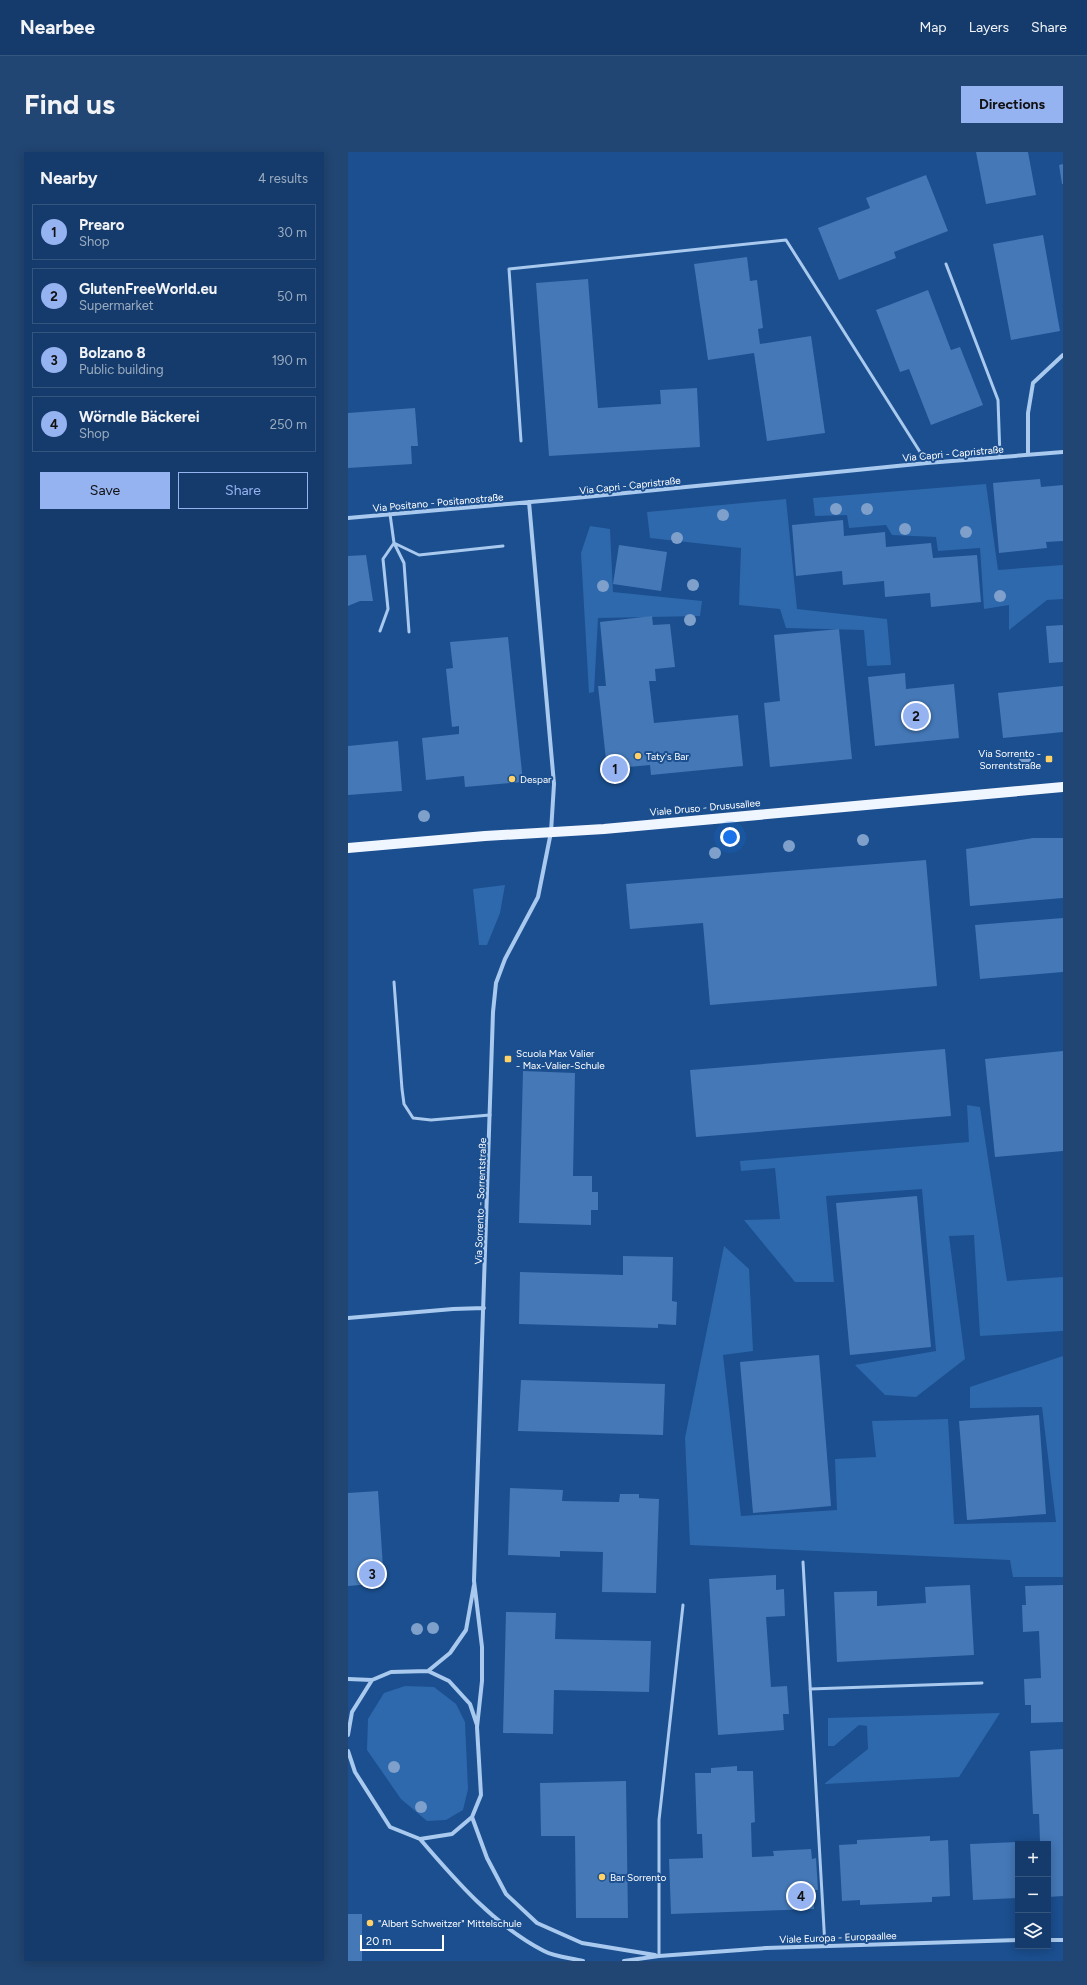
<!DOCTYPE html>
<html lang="en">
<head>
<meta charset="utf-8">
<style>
  body { margin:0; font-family:Figtree,sans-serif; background:#214673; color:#f1f3f6 }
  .controls { position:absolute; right:12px; bottom:12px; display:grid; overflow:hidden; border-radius:0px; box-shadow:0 2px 10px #0003 }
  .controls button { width:36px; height:36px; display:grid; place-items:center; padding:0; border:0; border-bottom:1px solid #33557e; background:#143b6b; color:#f1f3f6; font:20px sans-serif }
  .scale { position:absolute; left:12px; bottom:10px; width:84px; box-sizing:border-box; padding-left:4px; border:2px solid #fff; border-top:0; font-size:11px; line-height:14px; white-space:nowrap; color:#fff; -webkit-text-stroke:3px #1b4f8f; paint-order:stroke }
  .you { position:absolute; left:382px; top:685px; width:14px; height:14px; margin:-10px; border:3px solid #fff; border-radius:50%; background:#1a73e8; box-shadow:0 0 0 6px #1a73e833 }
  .badge { display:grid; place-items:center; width:26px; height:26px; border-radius:50%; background:#95b2f1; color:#111; font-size:13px; font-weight:700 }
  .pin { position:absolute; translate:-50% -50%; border:2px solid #fff; box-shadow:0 1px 4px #0006 }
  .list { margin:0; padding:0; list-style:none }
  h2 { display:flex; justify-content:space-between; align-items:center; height:52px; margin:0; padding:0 16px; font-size:17px }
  h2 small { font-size:13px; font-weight:400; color:#9dadc1 }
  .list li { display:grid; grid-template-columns:26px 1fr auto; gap:12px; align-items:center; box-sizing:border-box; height:56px; margin:0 8px 8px; padding:0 8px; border:1px solid #33557e; border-radius:0px }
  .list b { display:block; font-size:15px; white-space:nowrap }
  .list p { margin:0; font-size:13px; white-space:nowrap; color:#9dadc1 }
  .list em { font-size:13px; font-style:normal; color:#9dadc1 }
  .actions { display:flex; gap:8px; padding:12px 16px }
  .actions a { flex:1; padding:9px 0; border:1px solid #95b2f1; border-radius:0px; text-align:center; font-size:14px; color:#95b2f1 }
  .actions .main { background:#95b2f1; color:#111 }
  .icon { flex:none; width:22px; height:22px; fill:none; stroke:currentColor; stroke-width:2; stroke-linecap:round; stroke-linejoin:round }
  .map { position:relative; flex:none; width:715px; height:1809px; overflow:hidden; border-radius:0px }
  header { display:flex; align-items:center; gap:24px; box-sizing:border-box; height:56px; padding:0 20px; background:#143b6b; border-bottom:1px solid #33557e }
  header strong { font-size:19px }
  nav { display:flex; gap:22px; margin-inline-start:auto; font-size:14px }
  .intro { display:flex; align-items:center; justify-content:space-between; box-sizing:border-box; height:96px; padding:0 24px }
  h1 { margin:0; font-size:28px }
  .button { padding:10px 18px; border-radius:0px; background:#95b2f1; color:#111; font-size:14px; font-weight:700 }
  main { display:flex; gap:24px; padding:0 24px }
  aside { flex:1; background:#143b6b; border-radius:0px; box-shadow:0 2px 10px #0003 }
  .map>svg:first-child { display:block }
</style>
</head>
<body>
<header>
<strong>Nearbee</strong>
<nav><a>Map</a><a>Layers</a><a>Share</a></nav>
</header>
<div class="intro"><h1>Find us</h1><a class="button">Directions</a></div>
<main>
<aside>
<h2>Nearby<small>4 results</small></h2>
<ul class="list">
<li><span class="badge">1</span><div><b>Prearo</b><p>Shop</p></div><em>30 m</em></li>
<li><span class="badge">2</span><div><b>GlutenFreeWorld.eu</b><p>Supermarket</p></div><em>50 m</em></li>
<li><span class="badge">3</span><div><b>Bolzano 8</b><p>Public building</p></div><em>190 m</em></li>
<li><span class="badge">4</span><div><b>Wörndle Bäckerei</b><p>Shop</p></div><em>250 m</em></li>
</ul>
<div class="actions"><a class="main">Save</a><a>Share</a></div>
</aside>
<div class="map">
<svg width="715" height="1809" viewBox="0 0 715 1809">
  <rect width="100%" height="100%" fill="#1b4f8f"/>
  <path fill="#2e69ad" d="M638,332L650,418L715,413V447L699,448L661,478V453L636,457L632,396L590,399L588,385L544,383L538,373L501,376L499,363L467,364L465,346Z
    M438,347L449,457L539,467L543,513L519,514L516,478L438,476L432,457L391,453L393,396L302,386L299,360Z
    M242,374L262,377L265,440L354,449L352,464L250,466L246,540L241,541L233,401Z
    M157,733L152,761L139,793H131L125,737Z
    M619,953L632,955L659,1129L715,1125V1179L632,1184L626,1083L601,1084L617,1207L568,1245L537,1243L507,1213L588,1199L574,1037L478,1044L486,1130H447L396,1068L432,1067L427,1016L393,1019L392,1009L621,990Z
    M376,1094L401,1117L405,1199L375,1203L393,1364L489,1358L487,1307L528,1305L524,1269L600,1267L606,1372L708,1370L694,1255L622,1256V1235L715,1204V1425H665L662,1408L342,1393L337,1286Z
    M57,1534L86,1535L108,1552L117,1570L120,1637L115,1658L98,1668L79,1669L53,1647L19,1598L20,1567L36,1541Z
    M652,1561L611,1625L476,1632L520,1597L519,1574L511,1573L486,1594H480V1566Z"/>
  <path fill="#4478b7" d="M628,0H680L688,43L638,52Z
    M715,12V32H714L711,13Z
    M578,23L600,79L546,100L548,106L491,128L470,76L522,56L518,46Z
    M695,83L712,179L663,188L645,92Z
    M399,105L402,129L409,128L415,176L410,177L412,192L463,184L477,281L419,289L406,201L360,208L346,112Z
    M240,127L250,256L313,252L312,238L349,236L352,295L201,304L188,131Z
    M580,138L603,198L612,195L635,253L583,273L561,217L552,220L528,158Z
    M67,256L70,294H63L64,312L0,316V261Z
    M692,327L693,335L715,333V389L698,390L699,396L651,401L645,331Z
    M495,368L496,384L537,380L538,395L583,391L585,406L629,403L633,450L583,455L582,441L537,445L536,429L495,433L494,419L448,424L444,373Z
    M271,393L319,400L313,439L265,432Z
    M18,403L25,449H12L0,454V404Z
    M304,464L305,473L322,472L327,515L307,517L308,529H301L306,571L390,563L395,614L303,623L302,613L259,617L250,534H258L252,470Z
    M715,473V510L701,511L698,474Z
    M491,477L504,607L422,615L416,551L432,549L426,483Z
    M160,485L175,630L117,635L116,624L78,628L74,586L111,582V574L104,575L98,517L105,516L102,490Z
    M557,521L558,537L606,532L611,586L527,594L520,525Z
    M715,534V580L655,586L650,541Z
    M50,589L54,639L0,643V594Z
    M685,686H715V746L622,754L618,697Z
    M578,708L589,834L362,853L355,771L282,777L278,732Z
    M715,766V820L632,827L627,773Z
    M597,897L603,964L348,985L342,918Z
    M715,899V999L647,1005L637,907Z
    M175,919L227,921L225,1024H244V1040H250V1058H243V1073L171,1071Z
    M569,1044L583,1195L502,1203L488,1051Z
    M275,1104L325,1105L324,1149L329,1150L328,1173L310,1172V1176L171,1172L172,1120L275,1123Z
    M471,1203L483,1354L405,1361L392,1210Z
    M173,1228L317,1232L315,1283L170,1279Z
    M691,1263L698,1362L619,1368L611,1269Z
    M162,1336L215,1338L214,1349L271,1350L272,1342H291V1346L311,1347L308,1441L254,1440L255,1400L212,1399V1405L160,1403Z
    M30,1339L36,1431L0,1434V1341Z
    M428,1423V1438L436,1437L437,1464L418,1465L423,1535L439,1534L441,1562H435L436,1578L370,1583L361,1427Z
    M622,1433L626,1503L489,1510L486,1440L529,1439V1454L578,1451L577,1435Z
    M715,1433V1570L683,1571V1553H677L676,1527L693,1526L691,1479L675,1480L674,1453H678L677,1434Z
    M158,1460L208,1461L207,1487L303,1489L301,1540L206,1538L205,1582L155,1581Z
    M715,1597V1744L700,1745V1692H670V1746L625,1748L622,1692L692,1689L691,1662H685L682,1599Z
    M389,1614V1619H405L407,1670L403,1671L404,1705L426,1704L425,1699L463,1697L464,1707L468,1706L470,1738H465L466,1757L323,1762L321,1707L355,1706L354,1682H349L347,1621H363V1616Z
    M278,1629L280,1766H228L227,1684H193L192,1631Z
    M582,1684V1689L600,1688L602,1744L584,1745V1750L512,1753V1748L494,1749L491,1693L509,1692V1688Z
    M0,1762H14V1809H0Z"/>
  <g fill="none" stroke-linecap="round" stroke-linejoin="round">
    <path stroke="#a9c9ee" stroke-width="3" d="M598,112L650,248L652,305
      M173,289L161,117L438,88L579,311
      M42,362L46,391L71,403L155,394
      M32,479L40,457L35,407L46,391L56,411L61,480
      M46,830L54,937L56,952L65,966L83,968L142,963
      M455,1410L477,1794
      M462,1537L634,1531
      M311,1804V1668L335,1453"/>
    <path stroke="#a9c9ee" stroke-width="4" d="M680,303V261L685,231L715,203
      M0,366L227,346L579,311L715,300
      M0,1166L105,1157L136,1156
      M80,1519L102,1501L118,1478L126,1433
      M0,1527L24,1528
      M0,1583L4,1560L24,1528L43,1520L80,1519L101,1529L122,1552L129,1573
      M0,1599L7,1620L42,1675L72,1687L104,1682L124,1665
      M124,1665L133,1643L129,1575L134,1529V1495L126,1429L145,860L148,831L157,807L190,745L203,680L206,632L181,350
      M124,1665L139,1706L158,1742L189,1771L234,1791L307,1803
      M72,1687C108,1729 146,1773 196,1799C207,1805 223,1806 235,1809
      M700,1788H715
      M276,1809L311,1804L418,1796L670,1788"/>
    <path stroke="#f0f6ff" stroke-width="10" d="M0,696L137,684L256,677L715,635"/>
  </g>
  <g fill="#7ea0ca">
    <circle cx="488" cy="357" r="6"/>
    <circle cx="519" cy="357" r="6"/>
    <circle cx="375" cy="363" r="6"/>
    <circle cx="557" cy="377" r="6"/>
    <circle cx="618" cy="380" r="6"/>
    <circle cx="329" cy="386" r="6"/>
    <circle cx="345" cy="433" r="6"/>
    <circle cx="255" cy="434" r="6"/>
    <circle cx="652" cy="444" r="6"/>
    <circle cx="342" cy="468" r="6"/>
    <circle cx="677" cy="607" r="6"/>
    <circle cx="76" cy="664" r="6"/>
    <circle cx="515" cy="688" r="6"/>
    <circle cx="441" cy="694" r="6"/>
    <circle cx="367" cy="701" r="6"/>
    <circle cx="85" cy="1476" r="6"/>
    <circle cx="69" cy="1477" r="6"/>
    <circle cx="46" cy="1615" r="6"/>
    <circle cx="73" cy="1655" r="6"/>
  </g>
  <g fill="#ffd166" stroke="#1b4f8f" stroke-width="1.5">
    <circle cx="290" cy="604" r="4"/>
    <rect x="697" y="603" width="8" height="8" rx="2"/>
    <circle cx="164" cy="627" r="4"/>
    <rect x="156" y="903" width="8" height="8" rx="2"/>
    <circle cx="254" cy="1725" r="4"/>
    <circle cx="22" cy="1771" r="4"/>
  </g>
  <g text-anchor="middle" stroke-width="4" stroke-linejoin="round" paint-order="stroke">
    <g font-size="10" fill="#fff" stroke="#1b4f8f">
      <text transform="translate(605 301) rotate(-5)" y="4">Via Capri - Capristraße</text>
      <text transform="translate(282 333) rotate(-6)" y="4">Via Capri - Capristraße</text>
      <text transform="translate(90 350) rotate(-5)" y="4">Via Positano - Positanostraße</text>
      <text transform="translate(357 655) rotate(-5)" y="4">Viale Druso - Drususallee</text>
      <text transform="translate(132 1049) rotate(-88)" y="4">Via Sorrento - Sorrentstraße</text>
      <text transform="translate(490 1785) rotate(-2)" y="4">Viale Europa - Europaallee</text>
    </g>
    <g font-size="10" fill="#fff" stroke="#1b4f8f" text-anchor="start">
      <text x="693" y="605" text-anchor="end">Via Sorrento -<tspan x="693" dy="12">Sorrentstraße</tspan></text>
      <text x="298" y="608">Taty's Bar</text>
      <text x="172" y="631">Despar</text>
      <text x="168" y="905">Scuola Max Valier<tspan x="168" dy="12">- Max-Valier-Schule</tspan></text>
      <text x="262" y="1729">Bar Sorrento</text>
      <text x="30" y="1775">"Albert Schweitzer" Mittelschule</text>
    </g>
  </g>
</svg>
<div class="controls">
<button>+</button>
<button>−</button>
<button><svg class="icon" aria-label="layers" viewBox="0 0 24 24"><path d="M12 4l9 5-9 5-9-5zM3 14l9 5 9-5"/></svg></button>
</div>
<div class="scale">20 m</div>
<div class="you"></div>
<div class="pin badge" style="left:267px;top:617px">1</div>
<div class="pin badge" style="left:568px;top:564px">2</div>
<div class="pin badge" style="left:24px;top:1422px">3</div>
<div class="pin badge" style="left:453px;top:1744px">4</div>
</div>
</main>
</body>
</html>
